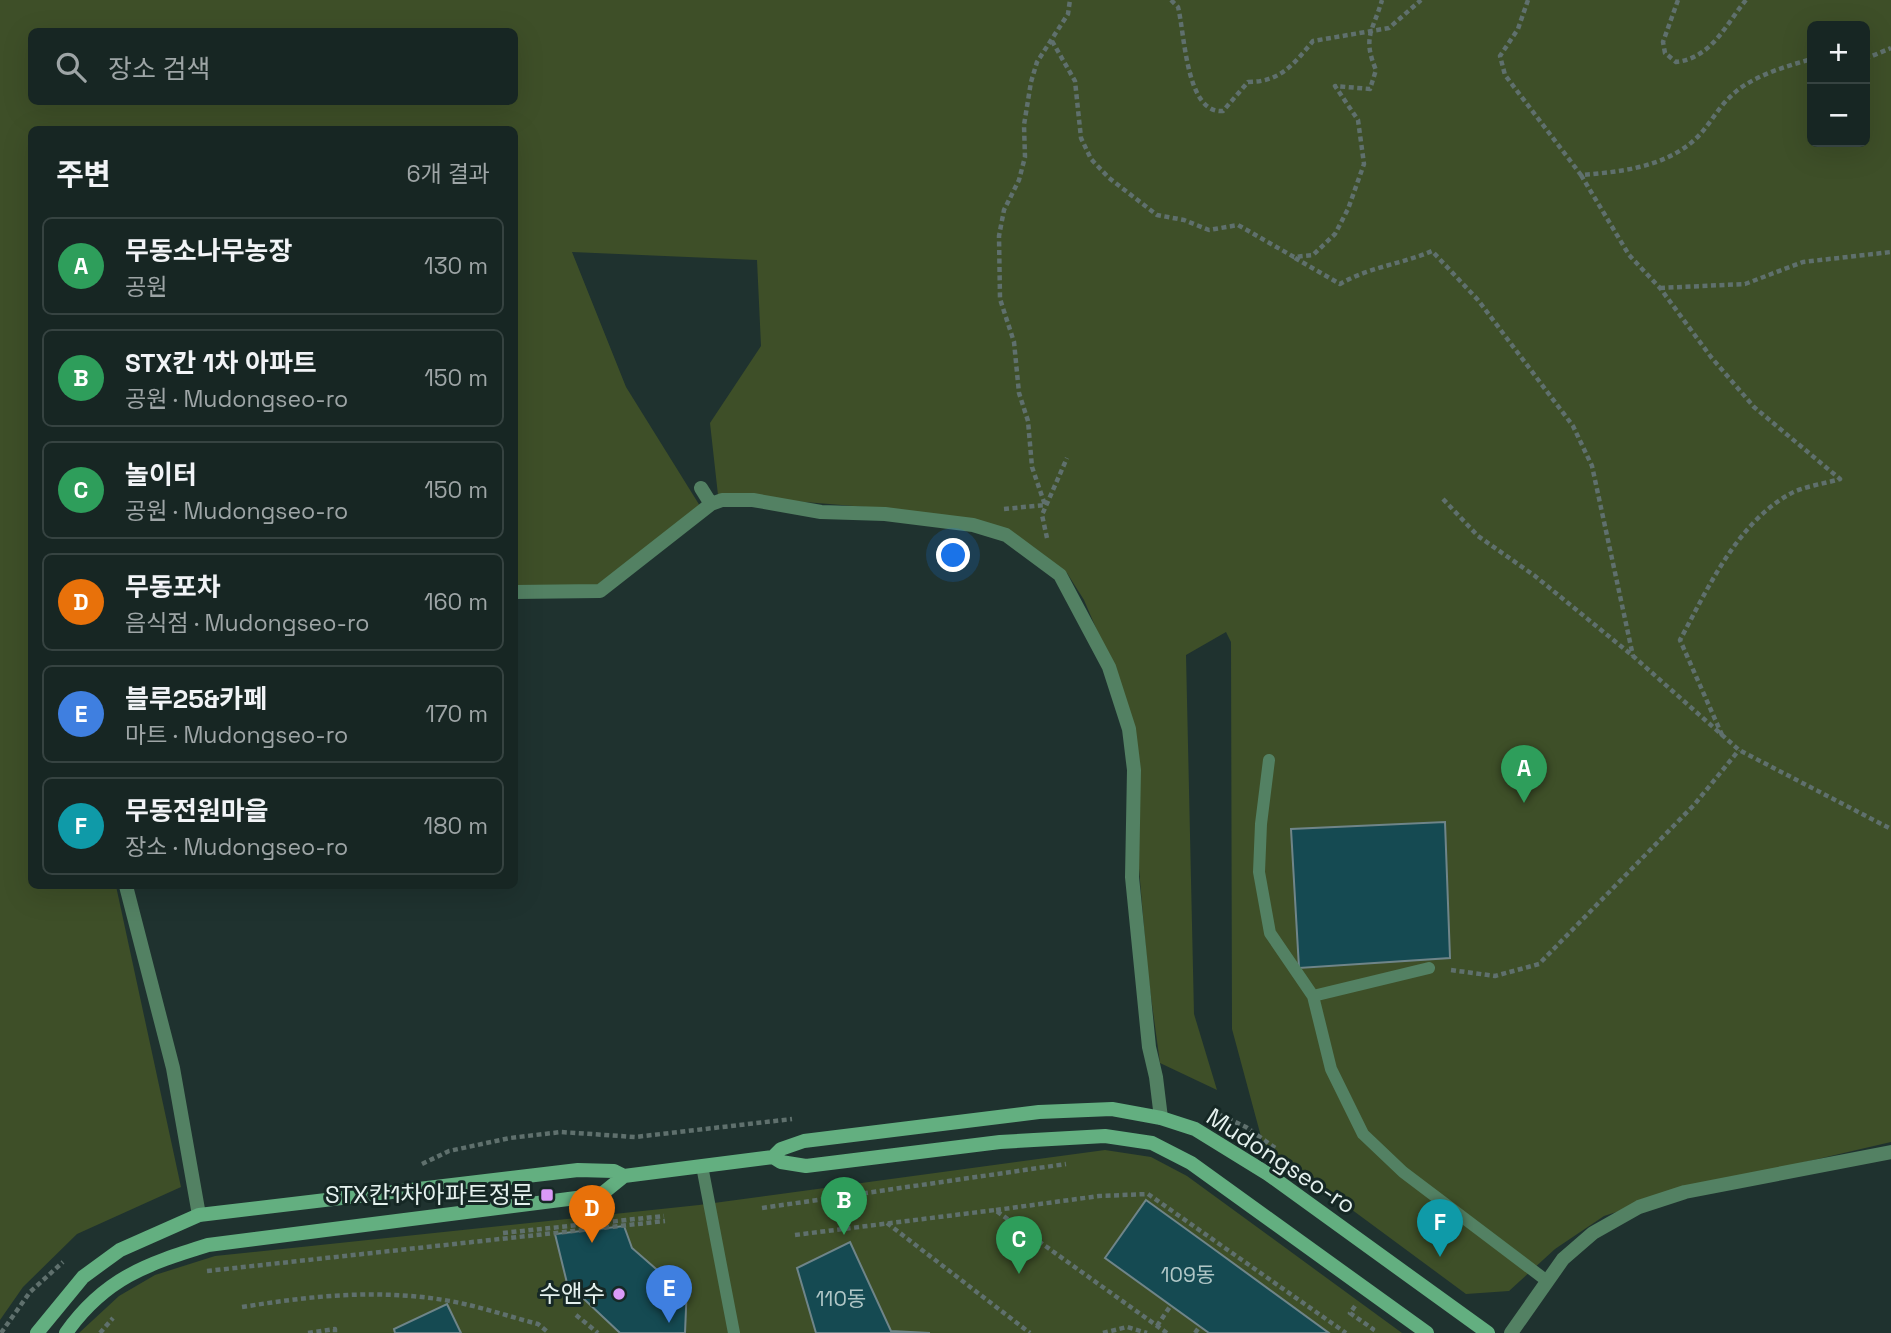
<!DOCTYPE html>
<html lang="ko">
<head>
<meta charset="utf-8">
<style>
  body { margin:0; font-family:"Space Grotesk","Noto Sans KR",sans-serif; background:#243230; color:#f1f3f6 }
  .controls { position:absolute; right:21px; top:21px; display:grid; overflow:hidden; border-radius:10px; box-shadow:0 7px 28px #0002 }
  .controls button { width:63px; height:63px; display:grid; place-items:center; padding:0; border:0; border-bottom:2px solid #364341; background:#172623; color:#f1f3f6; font:35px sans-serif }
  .you { position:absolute; left:954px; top:556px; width:24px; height:24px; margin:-18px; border:5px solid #fff; border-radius:50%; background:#1a73e8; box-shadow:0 0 0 10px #1a73e833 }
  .badge { display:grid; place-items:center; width:46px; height:46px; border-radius:50%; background:#da9af7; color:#fff; font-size:23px; font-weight:700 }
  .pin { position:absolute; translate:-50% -58px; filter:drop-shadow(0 2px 4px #0008) }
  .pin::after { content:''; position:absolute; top:37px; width:24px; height:21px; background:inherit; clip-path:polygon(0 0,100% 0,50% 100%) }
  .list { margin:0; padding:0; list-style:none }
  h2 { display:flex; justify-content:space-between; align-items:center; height:91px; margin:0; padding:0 28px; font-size:30px }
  h2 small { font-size:23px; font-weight:400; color:#9ea5a6 }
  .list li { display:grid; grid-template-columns:46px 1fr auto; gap:21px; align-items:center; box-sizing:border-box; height:98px; margin:0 14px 14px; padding:0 14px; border:2px solid #364341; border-radius:10px }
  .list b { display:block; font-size:26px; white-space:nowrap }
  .list p { margin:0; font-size:23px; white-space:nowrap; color:#9ea5a6 }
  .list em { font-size:23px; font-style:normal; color:#9ea5a6 }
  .icon { flex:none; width:38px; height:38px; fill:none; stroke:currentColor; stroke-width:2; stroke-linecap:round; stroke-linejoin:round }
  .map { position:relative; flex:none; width:1891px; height:1333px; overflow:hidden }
  .search { position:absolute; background:#172623; box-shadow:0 7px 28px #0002; left:28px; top:28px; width:490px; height:77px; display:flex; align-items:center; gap:18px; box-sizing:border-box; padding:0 24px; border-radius:10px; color:#9ea5a6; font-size:26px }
  .panel { position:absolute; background:#172623; box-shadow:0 7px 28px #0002; left:28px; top:126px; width:490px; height:763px; border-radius:10px }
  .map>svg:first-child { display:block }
</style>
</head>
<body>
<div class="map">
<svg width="1891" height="1333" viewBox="0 0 1891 1333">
  <rect width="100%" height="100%" fill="#1f322f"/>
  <path fill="#3e4f28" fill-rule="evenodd" d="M0,0H1891V1142L1684,1190L1604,1216L1555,1249L1509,1291L1466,1294L1263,1144L1232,1029L1231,642L1226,632L1186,655L1194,1014L1217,1090L1160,1063L1148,975L1137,845L1139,756L1113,668L1084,600L1067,573L1032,546L878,508L718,495L710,423L761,346L757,260L572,252L626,387L700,506L597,585L514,587V130H32V886H116L181,1187L77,1234L23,1287L0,1320ZM1812,26H1865V142H1812ZM32,32H514V102H32Z
    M1105,1150L1151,1157L1187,1176L1402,1333H79L119,1296L155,1275L215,1256L699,1205Z"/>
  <path fill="#154a52" stroke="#6f8589" stroke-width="2" d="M1445,822L1450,958L1299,968L1291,829Z
    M1146,1200L1211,1247L1329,1333H1209L1105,1258Z
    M624,1226L632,1248L663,1275L687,1284L685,1333H620L567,1283L555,1234Z
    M850,1242L891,1331L930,1333H816L797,1268Z
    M447,1304L461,1333H395L394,1329Z"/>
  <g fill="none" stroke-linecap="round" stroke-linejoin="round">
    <path stroke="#5f706d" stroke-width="4.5" stroke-dasharray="5 3.5" stroke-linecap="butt" d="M1171,0L1178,7C1185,35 1186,114 1223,111L1248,82C1280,82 1293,65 1313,41L1389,28L1421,0
      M1528,0L1518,29L1500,56L1505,75L1581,175C1618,172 1661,168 1692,142C1707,130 1716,110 1730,97C1749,77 1786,66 1812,59
      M1678,0L1663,42L1665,53L1676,62C1712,58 1726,24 1746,0
      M1052,41L1075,81L1081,138L1091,159L1109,178L1157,215L1184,220L1209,230L1238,225L1294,257L1313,255L1335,234L1348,209L1364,164L1358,120L1335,86L1370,89L1376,70C1362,37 1373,31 1382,0
      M1865,59L1891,48
      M1581,175L1629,255L1660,288L1711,357L1754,407L1840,479C1824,484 1803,486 1788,495C1736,525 1707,590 1680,640L1722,735
      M1295,258L1340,284C1369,267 1402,264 1432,251L1478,300L1573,426L1592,466L1633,656
      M1660,288L1745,284L1803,262L1891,252
      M1443,499L1478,536L1535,576L1633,656L1739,750L1891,829
      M1004,509L1045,505L1032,467L1028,421L1019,393L1014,342L1000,299L999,236L1004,210L1019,180L1025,157L1024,125L1031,82L1037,62L1068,14L1070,0
      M1047,538L1042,515L1067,458
      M1451,970L1495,976L1539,964L1694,805L1739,750
      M1220,1115L1246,1127L1278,1150
      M422,1164L449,1151L510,1138L561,1132L635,1137L792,1119
      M762,1208L1066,1164
      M996,1210L1099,1196L1148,1194L1346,1333
      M887,1223L1030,1333
      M503,1233L664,1216
      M795,1235L995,1210L1167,1333
      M207,1271L665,1221
      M1355,1306L1350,1313L1373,1329L1370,1333
      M242,1307C310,1296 376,1289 444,1300C476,1305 507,1316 538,1324L549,1333
      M576,1315L598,1333
      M1157,1326L1171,1305
      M1,1333L30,1292L63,1262
      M100,1333L113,1318
      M308,1333L335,1329V1333
      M1103,1333L1127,1327L1147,1333
      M1195,1333L1200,1326"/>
    <path stroke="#538163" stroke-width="12" d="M1269,760L1261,824L1259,872L1270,933L1313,996L1331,1069L1363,1134L1403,1172L1547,1281
      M1313,996L1429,968
      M702,1166L734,1333"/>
    <path stroke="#538163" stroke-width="14" d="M711,504L722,500H753L821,512L885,514L973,525L1006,535L1060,575L1109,667L1129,729L1134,770L1132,877L1149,1047L1156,1077L1161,1118
      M514,592L600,591L711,504L701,488
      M126,886L173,1068L199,1215"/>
    <path stroke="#538163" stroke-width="14" d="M1511,1333L1563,1259L1593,1233L1639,1207L1685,1192L1891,1152"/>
    <path stroke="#63af80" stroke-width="14" d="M773,1157L781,1162L806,1166L1000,1142L1105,1136L1152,1143L1191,1163L1427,1333
      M37,1333L83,1277L120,1250L199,1215L578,1170L614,1171L624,1176L773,1157L781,1149L804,1141L1039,1112L1112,1109L1161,1118L1195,1129L1268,1174L1488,1333
      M66,1333C105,1278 147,1264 208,1245L584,1197L603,1193L624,1176"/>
  </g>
  <g fill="#da9af7" stroke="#162825" stroke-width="2.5">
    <rect x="540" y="1188" width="14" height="14" rx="3.5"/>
    <circle cx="619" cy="1294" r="7"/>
  </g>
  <g text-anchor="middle" stroke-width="6" stroke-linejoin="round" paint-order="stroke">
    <g font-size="21" fill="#b1c7c7">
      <text x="1188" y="1282">109동</text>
      <text x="841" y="1306">110동</text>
    </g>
    <g font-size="24" fill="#e5f1ee" stroke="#162825">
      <text transform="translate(1281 1161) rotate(33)" y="8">Mudongseo-ro</text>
    </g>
    <g font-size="24" fill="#e5f1ee" stroke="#162825" text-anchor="end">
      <text x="533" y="1203">STX칸1차아파트정문</text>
      <text x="605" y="1302">수앤수</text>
    </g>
  </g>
</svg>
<div class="controls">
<button>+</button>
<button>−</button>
</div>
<div class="you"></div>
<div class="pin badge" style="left:1524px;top:803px;background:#2e9e5b">A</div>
<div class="pin badge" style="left:844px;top:1235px;background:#2e9e5b">B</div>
<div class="pin badge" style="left:1019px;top:1274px;background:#2e9e5b">C</div>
<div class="pin badge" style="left:592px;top:1243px;background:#e8710a">D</div>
<div class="pin badge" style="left:669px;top:1323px;background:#3f7fe0">E</div>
<div class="pin badge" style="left:1440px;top:1257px;background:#0f9aa8">F</div>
<div class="search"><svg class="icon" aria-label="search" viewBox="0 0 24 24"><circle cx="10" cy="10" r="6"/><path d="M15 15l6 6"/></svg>장소 검색</div>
<section class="panel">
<h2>주변<small>6개 결과</small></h2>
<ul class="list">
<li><span class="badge" style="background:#2e9e5b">A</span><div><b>무동소나무농장</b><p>공원</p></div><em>130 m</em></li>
<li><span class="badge" style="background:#2e9e5b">B</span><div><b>STX칸 1차 아파트</b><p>공원 · Mudongseo-ro</p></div><em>150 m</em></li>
<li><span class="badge" style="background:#2e9e5b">C</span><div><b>놀이터</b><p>공원 · Mudongseo-ro</p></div><em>150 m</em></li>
<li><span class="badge" style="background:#e8710a">D</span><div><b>무동포차</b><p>음식점 · Mudongseo-ro</p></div><em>160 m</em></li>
<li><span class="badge" style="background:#3f7fe0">E</span><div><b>블루25&amp;카페</b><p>마트 · Mudongseo-ro</p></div><em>170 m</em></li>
<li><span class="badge" style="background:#0f9aa8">F</span><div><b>무동전원마을</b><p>장소 · Mudongseo-ro</p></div><em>180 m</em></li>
</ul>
</section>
</div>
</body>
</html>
